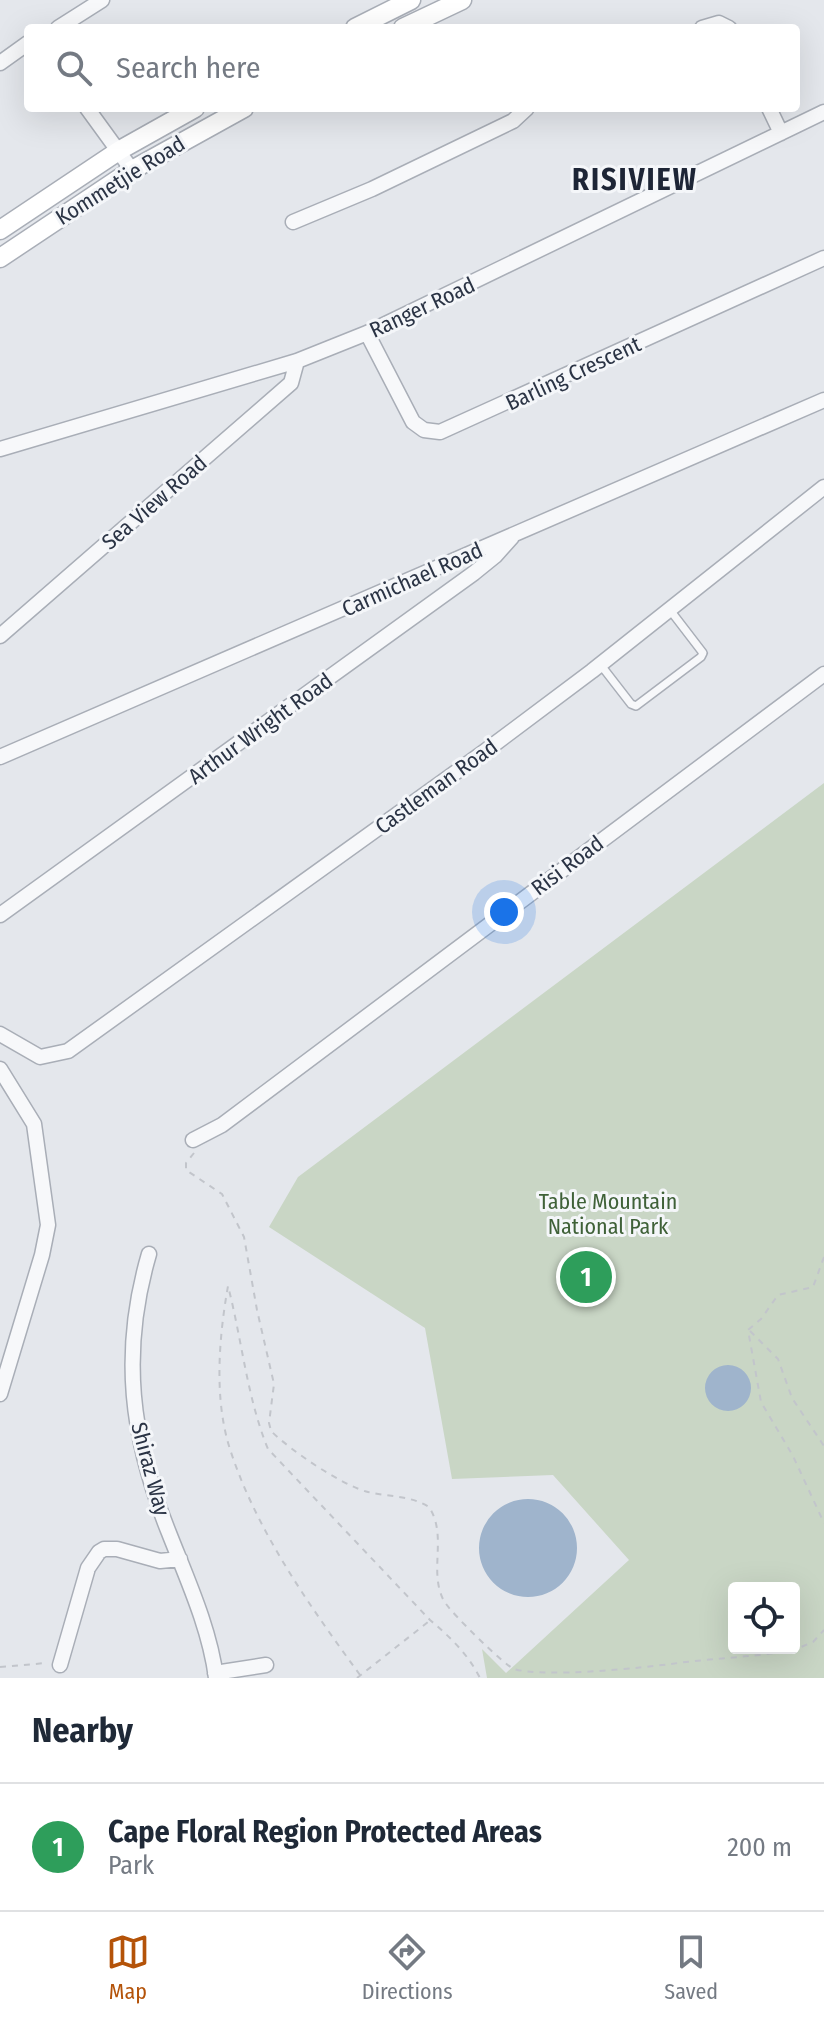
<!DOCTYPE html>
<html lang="en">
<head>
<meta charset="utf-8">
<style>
  body { margin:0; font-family:"Fira Sans Condensed",sans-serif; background:#f6f6f7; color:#1f2937 }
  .controls { position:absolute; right:24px; bottom:24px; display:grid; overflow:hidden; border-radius:8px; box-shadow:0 8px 32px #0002 }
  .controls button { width:72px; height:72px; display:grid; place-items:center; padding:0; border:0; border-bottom:2px solid #e0e1e3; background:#fff; color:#1f2937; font:40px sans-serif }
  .you { position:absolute; left:504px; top:912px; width:28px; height:28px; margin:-20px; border:6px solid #fff; border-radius:50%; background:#1a73e8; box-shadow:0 0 0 12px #1a73e833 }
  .badge { display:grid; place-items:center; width:52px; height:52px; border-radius:50%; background:#b45309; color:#fff; font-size:26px; font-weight:700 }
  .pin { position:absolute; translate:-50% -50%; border:4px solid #fff; box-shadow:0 2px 8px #0006 }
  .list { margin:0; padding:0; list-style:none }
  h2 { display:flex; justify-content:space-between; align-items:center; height:104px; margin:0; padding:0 32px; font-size:34px }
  h2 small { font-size:26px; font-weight:400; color:#747a83 }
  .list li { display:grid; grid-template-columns:52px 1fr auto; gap:24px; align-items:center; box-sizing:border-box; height:128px; padding:0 32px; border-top:2px solid #e0e1e3 }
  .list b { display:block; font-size:30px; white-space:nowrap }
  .list p { margin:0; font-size:26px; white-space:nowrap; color:#747a83 }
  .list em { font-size:26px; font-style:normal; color:#747a83 }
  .icon { flex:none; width:44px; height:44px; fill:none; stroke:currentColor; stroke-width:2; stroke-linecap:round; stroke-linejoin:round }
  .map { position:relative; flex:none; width:824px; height:1678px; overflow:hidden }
  .search { position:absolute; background:#fff; box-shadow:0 8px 32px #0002; left:24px; right:24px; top:24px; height:88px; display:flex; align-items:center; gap:20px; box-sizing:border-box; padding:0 28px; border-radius:8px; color:#747a83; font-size:30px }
  .sheet { height:232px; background:#fff }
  nav { display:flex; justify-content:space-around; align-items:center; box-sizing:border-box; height:112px; border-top:2px solid #e0e1e3; background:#fff; font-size:22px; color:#747a83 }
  nav a { display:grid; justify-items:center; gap:4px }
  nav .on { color:#b45309 }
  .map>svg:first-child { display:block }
</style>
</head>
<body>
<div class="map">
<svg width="824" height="1678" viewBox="0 0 824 1678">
  <rect width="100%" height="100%" fill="#e4e7ec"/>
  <path fill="#c9d6c5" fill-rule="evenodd" d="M824,783V1678H487L482,1649L506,1673L629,1560L553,1475L452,1479L425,1328L269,1227L298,1177ZM734,1588H794V1648H734Z"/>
  <path fill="#9fb4cc" d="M705 1388a23 23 0 1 1 46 0a23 23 0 1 1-46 0Z
    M479 1548a49 49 0 1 1 98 0a49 49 0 1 1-98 0Z"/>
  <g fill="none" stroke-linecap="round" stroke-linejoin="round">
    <defs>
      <path id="service" d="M600,664L631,704L636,706L701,657L703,653L670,610"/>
      <path id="minor" d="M58,28L102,0
        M702,28L719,23L729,28
        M0,63L28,43
        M87,108L132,170
        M769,108L781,133
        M293,222L372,189L513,121L527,108
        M367,333L413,422L424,430L440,432L824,258
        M0,449L297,361L367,333L824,112
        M0,636L291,383L297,361
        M0,757L824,400
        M0,915L474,573L495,556L512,537
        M0,1034L40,1057L68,1051L484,752L592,671L824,487
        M0,1069L34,1124L48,1225L42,1255L0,1394
        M193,1140L222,1125L824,674
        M149,1254C120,1353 131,1439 169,1533C187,1579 210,1629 216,1678
        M60,1665L88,1568L99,1552L104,1549H117L160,1561L180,1559
        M215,1673L266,1665"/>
      <path id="secondary" d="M355,28L411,0
        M403,28L462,0
        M0,230L120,150L195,108
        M0,258L132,170L244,108"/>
    </defs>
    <use href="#service" stroke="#a9aeb7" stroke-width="10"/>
    <use href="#minor" stroke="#a9aeb7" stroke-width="17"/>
    <use href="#secondary" stroke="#a9aeb7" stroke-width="21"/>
    <path stroke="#c2c5cb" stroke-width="2" stroke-dasharray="6 6" stroke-linecap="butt" d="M194,1153L186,1163V1170L222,1194L244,1237L257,1310L274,1384L269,1423L271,1431C290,1450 341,1485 368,1492C388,1497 410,1495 429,1507C448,1536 428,1572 444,1601C451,1613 503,1664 514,1669C545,1678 642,1668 678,1663C716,1658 755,1657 794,1650L813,1642L824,1630
      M824,1257L813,1287L778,1295L761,1319L748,1330L761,1402L793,1456L824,1523
      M750,1331L778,1359L792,1398L824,1446
      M0,1667L46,1663
      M360,1675C309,1605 255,1529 229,1446C214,1396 219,1337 228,1286C242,1340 247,1398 268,1449L430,1620C450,1637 468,1654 480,1678
      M357,1678L428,1622"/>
    <use href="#service" stroke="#f7f8fa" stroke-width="7"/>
    <use href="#minor" stroke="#f7f8fa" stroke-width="14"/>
    <use href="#secondary" stroke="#fff" stroke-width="18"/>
  </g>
  <g text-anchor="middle" stroke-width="6" stroke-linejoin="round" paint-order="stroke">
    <g font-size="22" fill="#2b3445" stroke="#f4f6f9">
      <text transform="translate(120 180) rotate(-32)" y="8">Kommetjie Road</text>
      <text transform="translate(422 307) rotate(-25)" y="8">Ranger Road</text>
      <text transform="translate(573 373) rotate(-25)" y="8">Barling Crescent</text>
      <text transform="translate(154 502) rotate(-41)" y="8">Sea View Road</text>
      <text transform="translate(412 579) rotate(-24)" y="8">Carmichael Road</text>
      <text transform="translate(260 728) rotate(-36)" y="8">Arthur Wright Road</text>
      <text transform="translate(436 786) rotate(-36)" y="8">Castleman Road</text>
      <text transform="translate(567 865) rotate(-37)" y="8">Risi Road</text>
      <text transform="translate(151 1469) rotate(75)" y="8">Shiraz Way</text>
    </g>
    <g font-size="22" fill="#3f6138" stroke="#f4f6f9">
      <text x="608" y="1209">Table Mountain<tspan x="608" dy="25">National Park</tspan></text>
    </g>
    <g font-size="30" font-weight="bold" letter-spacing="2" fill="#1d2536" stroke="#f4f6f9">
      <text x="635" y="190">RISIVIEW</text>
    </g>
  </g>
</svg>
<div class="controls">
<button><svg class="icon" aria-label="locate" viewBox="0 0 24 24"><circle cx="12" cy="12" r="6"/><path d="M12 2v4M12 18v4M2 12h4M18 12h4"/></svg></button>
</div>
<div class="you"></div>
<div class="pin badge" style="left:586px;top:1277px;background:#2e9e5b">1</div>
<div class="search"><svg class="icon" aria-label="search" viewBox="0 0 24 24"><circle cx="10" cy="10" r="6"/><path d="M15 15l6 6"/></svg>Search here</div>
</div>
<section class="sheet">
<h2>Nearby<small></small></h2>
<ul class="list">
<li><span class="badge" style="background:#2e9e5b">1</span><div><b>Cape Floral Region Protected Areas</b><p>Park</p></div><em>200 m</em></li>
</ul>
</section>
<nav>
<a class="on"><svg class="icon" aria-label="map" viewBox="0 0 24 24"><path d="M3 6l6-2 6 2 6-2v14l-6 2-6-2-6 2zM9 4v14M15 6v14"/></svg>Map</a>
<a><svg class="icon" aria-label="directions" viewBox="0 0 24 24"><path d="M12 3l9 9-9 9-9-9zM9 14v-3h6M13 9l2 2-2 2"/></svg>Directions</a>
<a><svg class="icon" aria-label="saved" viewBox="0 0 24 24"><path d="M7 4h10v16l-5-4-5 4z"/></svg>Saved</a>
</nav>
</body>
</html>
